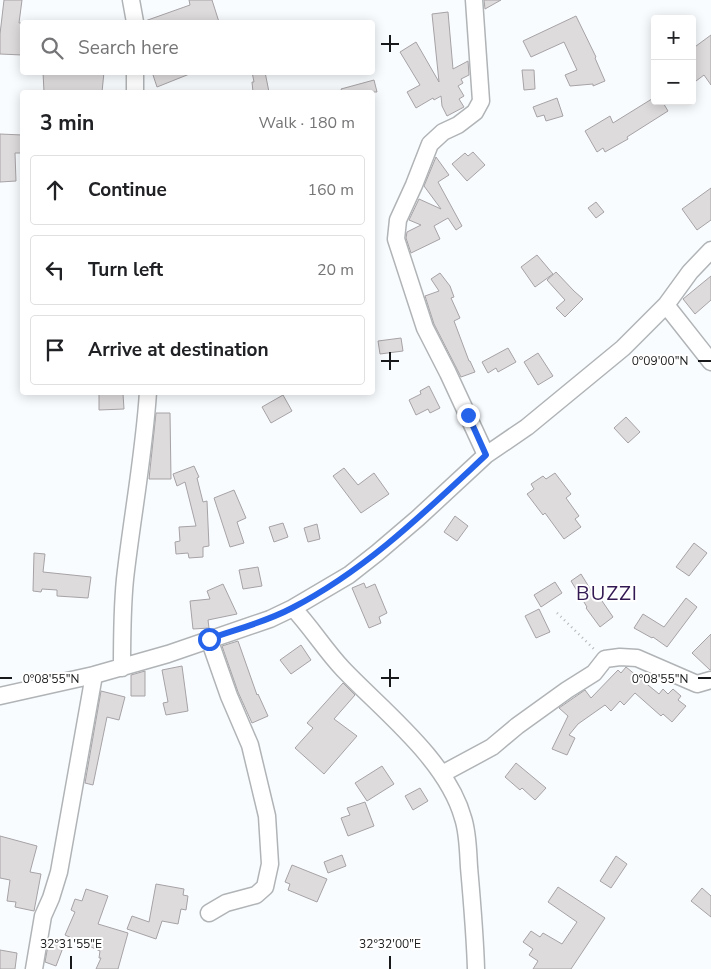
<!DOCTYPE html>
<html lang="en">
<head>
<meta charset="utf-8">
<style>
  body { margin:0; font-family:"Nunito Sans",sans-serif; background:#f2f2f2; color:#202124 }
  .controls { position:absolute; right:15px; top:15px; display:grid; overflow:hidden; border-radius:5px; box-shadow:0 2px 12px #0003 }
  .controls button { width:45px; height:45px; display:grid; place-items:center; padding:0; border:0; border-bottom:1px solid #e0e0e0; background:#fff; color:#202124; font:25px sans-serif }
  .stop { position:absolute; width:15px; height:15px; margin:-11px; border:4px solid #2563eb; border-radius:50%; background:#fff }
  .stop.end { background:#2563eb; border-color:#fff; box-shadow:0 1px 5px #0008 }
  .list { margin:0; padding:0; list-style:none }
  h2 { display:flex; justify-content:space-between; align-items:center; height:65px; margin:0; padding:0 20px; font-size:21px }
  h2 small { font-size:16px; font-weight:400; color:#757577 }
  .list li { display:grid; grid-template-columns:32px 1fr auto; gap:15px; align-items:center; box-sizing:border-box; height:70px; margin:0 10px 10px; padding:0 10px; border:1px solid #e0e0e0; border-radius:5px }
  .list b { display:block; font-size:19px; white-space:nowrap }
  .list em { font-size:16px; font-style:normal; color:#757577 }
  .icon { flex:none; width:28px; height:28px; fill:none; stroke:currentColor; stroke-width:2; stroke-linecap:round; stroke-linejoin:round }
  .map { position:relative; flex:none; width:711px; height:969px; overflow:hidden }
  .search { position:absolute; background:#fff; box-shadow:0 2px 12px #0003; left:20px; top:20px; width:355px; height:55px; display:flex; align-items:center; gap:12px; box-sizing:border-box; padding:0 18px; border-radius:5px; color:#757577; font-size:19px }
  .panel { position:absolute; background:#fff; box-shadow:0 2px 12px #0003; left:20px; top:90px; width:355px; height:305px; border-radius:5px }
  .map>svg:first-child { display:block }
</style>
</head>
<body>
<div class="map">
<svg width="711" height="969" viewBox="0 0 711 969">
  <rect width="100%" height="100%" fill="#f9fcff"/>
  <path fill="#dedbdd" stroke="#a6a2a5" d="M4,0H22L19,23H22V55L0,54V34Z
    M189,0H212L219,22H145V21L190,5Z
    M484,0H501L485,9Z
    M448,12L453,69L468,61L469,75L461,79L463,83L458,86L464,96L459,99L464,107L447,116L442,106L441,96L434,100L433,98L416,108L407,92L420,85L400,52L416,42L439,82L432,14Z
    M576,16L596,57L595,58L605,81L593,86V84L570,86L565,75L577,70L564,42L531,57L523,41Z
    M711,35V85L704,75L692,84V49Z
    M522,70H534L535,89L524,90Z
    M43,72H104L102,92H44Z
    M152,72H192V73L157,87Z
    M252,72H265L269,92H253L252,82H254Z
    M374,80L377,92H342L341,89Z
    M655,97V101H662L668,111L627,137L628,139L605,152L603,148L597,152L585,131L610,116L613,123Z
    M557,98L563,116L546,121L544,115L537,117L533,107Z
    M0,134L22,135V153H15L16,181L0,182Z
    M473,152L485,165L467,181L452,164L465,153L468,156Z
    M436,157L449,175L438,182L462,226L456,230L448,218L434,226L440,239L411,253L406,238L407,232L421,225L409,220L419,199L441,209L424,186Z
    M711,188V220L697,230L682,209Z
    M596,202L604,212L596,218L588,208Z
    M537,255L553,274L535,287L521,267Z
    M556,272L574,291L583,299L565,317L556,308L565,300L547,280Z
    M440,273L450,286L454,297L451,298L460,318L454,321L469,361H470L475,372L461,377L434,324L425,296L439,291L431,279Z
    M711,276V300L695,314L683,299Z
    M401,338L403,351L380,354L378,341Z
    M508,348L516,362L498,372L496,368L488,373L482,362Z
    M538,353L553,376L538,385L524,362Z
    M429,386L440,408L430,413L428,409L416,415L409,400L421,394L420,391Z
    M99,394H123L124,409L99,410Z
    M283,395L292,411L271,423L262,407Z
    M156,413H170L171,479H149Z
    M626,417L640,432L628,443L614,428Z
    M194,466L199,477L197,478L203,502L207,501L209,546L203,547V557L189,558L188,553L176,554L175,542L180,541L179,527L196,526L185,482L177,486L173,474Z
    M344,468L358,485L374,473L389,494L361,513L333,476Z
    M555,473L571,494L566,498L579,516L575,519L581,527L564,539L545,513L543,515L527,494L534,489L531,484L543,476L546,479Z
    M234,490L246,518L237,522L244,543L230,547L214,498Z
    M455,516L468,526L457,541L444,532Z
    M283,523L288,537L274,542L269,527Z
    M317,524L320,539L308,542L304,528Z
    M694,543L707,553L689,576L676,567Z
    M34,553L45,554L43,572L91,577L88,598L57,596V590L42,589L41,592L33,591Z
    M258,567L262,586L243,589L239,570Z
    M581,574L597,600L600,598L613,617L600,627L586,608L587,607L571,581Z
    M555,582L562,593L541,607L534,595Z
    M364,583L366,588L375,584L387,613L379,617L381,623L369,628L352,588Z
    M223,584L237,614L208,620L209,628L193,629L190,601L210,599L207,591Z
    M686,598L697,607L667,647L653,637L652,638L634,628L643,614L664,627Z
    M539,609L550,632L536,638L525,616Z
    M711,634V670H710L692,653Z
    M238,641L257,695L258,694L268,716L252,723L238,692L222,646Z
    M301,645L311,660L291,674L280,660Z
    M182,666L188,711L166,715L163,703L168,702L162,670Z
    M626,667L659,694L663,689L668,694L673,689L681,696L678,700L686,706L672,722L663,714L661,716L635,693L624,705L620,701L611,711L605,705L578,724L569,735L575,738L567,755L552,749L568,716L559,708L585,690L591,698L618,670L621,673Z
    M145,671V696H131V675Z
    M343,683L355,695L334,719L357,736L324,774L295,748L313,728L307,723Z
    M101,691L125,697L119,720L107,717L93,785L85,783Z
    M516,763L546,788L535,800L522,788L520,790L505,777Z
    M382,766L394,784L367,801L355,783Z
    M420,788L428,801L413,810L405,796Z
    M365,802L374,826L348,836L341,818L350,815L347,808Z
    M0,836L37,846L30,872L41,874L34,911L15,907L16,902L7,901L10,880L0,878Z
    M342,855L346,866L328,873L324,862Z
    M616,856L627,864L611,888L600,881Z
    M292,865L327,879L317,902L288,890L290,884L285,882Z
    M156,884L184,889L183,895L188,896L186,910L181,909L178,924L162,921L156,939L127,929L132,916L149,922Z
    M558,887L605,918L571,969H533L538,961L529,955L533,949L523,942L531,931L540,937L543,933L562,944L577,922L548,902Z
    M702,888L711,896V917L691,901Z
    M86,889L108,896L98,924L128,933L118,969H96L101,958H99L100,951L65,935L75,912L71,910L75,899L82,901Z
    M49,940L64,945L56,966L45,962Z
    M0,950L17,953L15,969H0Z"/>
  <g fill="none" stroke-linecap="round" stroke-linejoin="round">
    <defs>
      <path id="minor" d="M131,0L135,22
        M474,0L481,101L475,112L458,125L443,132L430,144L414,185L398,220L396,239L425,328L448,373L486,455
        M135,72V92
        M666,305L711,362
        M293,608C311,627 325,650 343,669C383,711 447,760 463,818C468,833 468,851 469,867C472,901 475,935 476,969
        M122,668C122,638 122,609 125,579C132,517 144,455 148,392
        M0,696L94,675L168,654L270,619L293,608L349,575L377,553L418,518L486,455L527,427L623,348L666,305L690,272L711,250
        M442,774L492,747L517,726L567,690L594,673L605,659L620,657L637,658L697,684L711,680
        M209,913L226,903L256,895L265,887L270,864L267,816L250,745L229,696L209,639
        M34,969L43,916L51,898L59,872L94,675"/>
    </defs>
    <use href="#minor" stroke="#b1b4b6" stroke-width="19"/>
    <path stroke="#b4b6b9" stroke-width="2.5" stroke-dasharray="1 4" stroke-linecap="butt" d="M557,613L595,650"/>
    <use href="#minor" stroke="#fff" stroke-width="16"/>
  </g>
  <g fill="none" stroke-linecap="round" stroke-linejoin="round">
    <path stroke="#2563eb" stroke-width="6" d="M209,639C237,629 266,622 292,608C366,570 425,512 486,455L468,415"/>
  </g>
  <path fill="none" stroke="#18191a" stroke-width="2" d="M390,35V52M381,44H399M390,352V370M381,361H399M698,361H711M390,669V687M0,678H12M381,678H399M698,678H711M71,956V969M390,956V969"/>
  <g text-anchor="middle" stroke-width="4" stroke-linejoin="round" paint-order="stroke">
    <g font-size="20" letter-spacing="1" fill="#321953" stroke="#fff">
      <text x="607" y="600">BUZZI</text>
    </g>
  </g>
  <g font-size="12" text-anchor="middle" fill="#18191a" stroke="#fff" stroke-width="4" stroke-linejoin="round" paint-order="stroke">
    <text x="660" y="365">0°09'00"N</text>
    <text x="51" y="683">0°08'55"N</text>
    <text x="660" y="683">0°08'55"N</text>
    <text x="71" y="948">32°31'55"E</text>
    <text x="390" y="948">32°32'00"E</text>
  </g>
</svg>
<div class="controls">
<button>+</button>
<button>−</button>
</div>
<div class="stop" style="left:209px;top:639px"></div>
<div class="stop end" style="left:468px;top:415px"></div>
<div class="search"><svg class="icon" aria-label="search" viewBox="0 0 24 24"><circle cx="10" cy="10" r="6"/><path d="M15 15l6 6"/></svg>Search here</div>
<section class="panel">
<h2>3 min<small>Walk · 180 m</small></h2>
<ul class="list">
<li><svg class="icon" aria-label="ahead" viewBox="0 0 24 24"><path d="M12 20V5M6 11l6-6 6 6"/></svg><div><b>Continue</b></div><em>160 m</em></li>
<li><svg class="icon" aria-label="left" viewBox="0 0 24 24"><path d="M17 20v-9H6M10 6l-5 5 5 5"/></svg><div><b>Turn left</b></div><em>20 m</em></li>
<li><svg class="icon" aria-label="arrive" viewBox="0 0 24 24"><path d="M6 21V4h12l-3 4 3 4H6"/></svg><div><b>Arrive at destination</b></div></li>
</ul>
</section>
</div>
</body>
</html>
